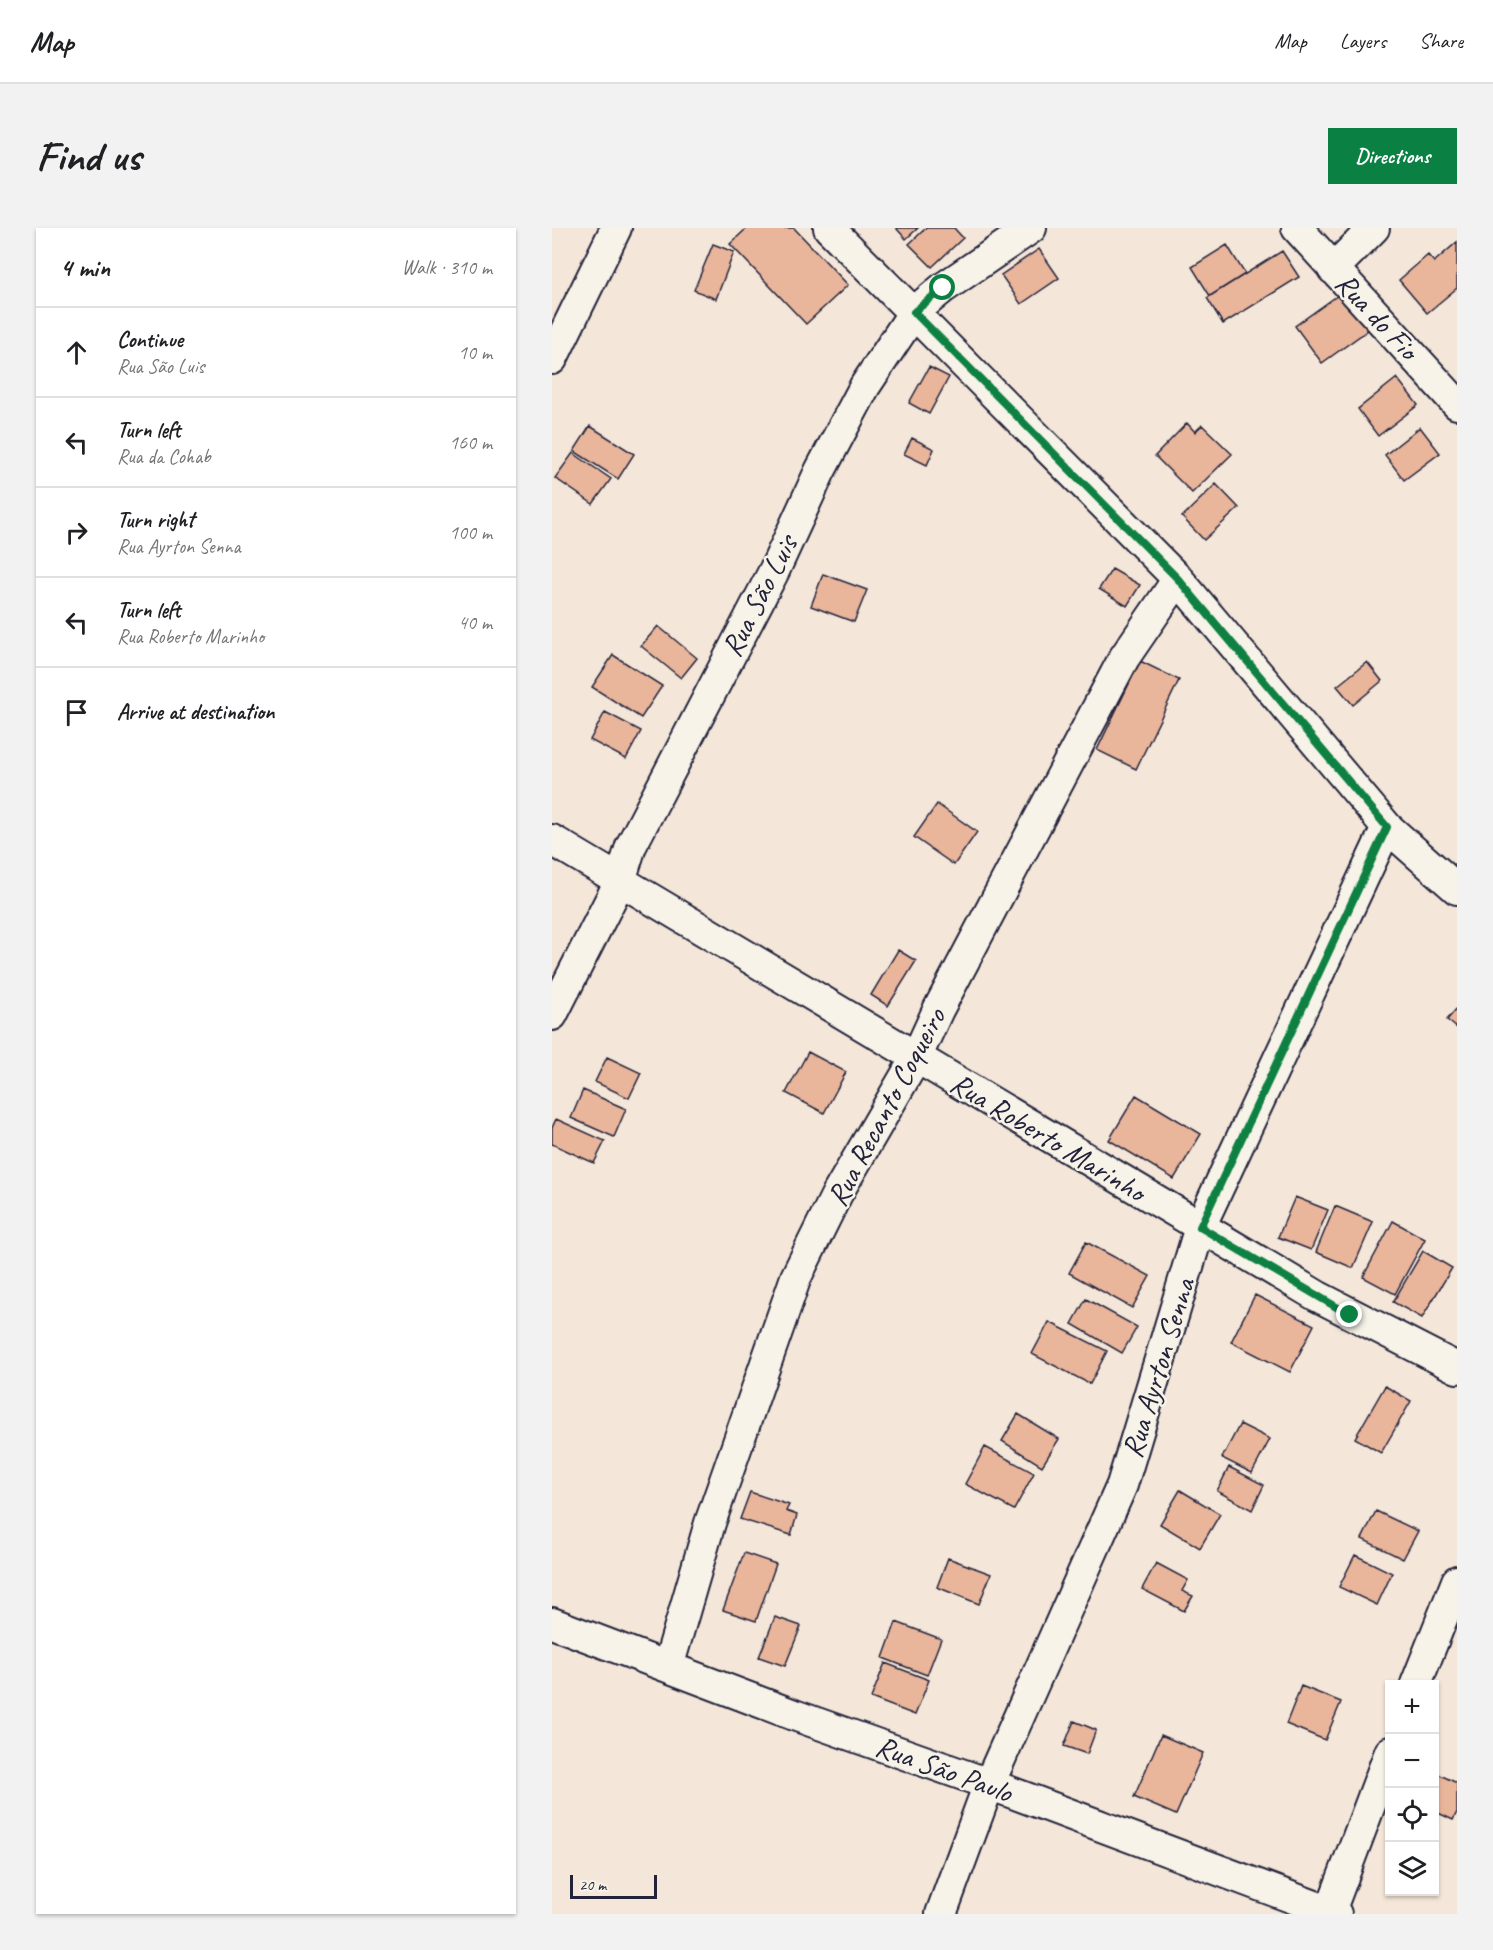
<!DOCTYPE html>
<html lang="en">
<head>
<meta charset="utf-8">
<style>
  body { margin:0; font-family:Caveat,sans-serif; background:#f2f2f2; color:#202124 }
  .controls { position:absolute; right:18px; bottom:18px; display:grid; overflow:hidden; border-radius:0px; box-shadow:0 2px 4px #0004 }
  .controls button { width:54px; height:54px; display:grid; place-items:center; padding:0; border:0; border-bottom:2px solid #e0e0e0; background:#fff; color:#202124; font:30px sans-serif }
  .scale { position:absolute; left:18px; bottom:15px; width:87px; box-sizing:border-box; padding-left:6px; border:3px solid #22223b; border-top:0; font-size:16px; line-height:21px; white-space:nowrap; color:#22223b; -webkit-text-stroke:4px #f7f3e8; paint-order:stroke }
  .stop { position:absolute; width:18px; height:18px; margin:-14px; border:4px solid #0b8043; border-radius:50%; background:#fff }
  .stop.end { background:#0b8043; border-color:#fff; box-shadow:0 2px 6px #0008 }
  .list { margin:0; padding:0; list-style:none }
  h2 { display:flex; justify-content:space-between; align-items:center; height:78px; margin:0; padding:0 24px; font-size:26px }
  h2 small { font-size:20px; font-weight:400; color:#757577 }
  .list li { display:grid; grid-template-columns:39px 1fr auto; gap:18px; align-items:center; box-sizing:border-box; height:90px; padding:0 24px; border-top:2px solid #e0e0e0 }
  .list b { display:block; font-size:22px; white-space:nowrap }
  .list p { margin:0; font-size:20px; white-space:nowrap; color:#757577 }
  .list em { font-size:20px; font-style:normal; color:#757577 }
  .icon { flex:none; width:33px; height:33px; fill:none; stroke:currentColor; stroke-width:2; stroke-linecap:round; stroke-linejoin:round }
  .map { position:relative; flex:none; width:905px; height:1686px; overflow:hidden; border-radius:0px }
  header { display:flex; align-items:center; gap:36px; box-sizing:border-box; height:84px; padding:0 30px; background:#fff; border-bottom:2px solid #e0e0e0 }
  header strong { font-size:28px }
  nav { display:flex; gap:33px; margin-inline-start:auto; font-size:21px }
  .intro { display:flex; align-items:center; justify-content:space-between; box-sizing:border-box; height:144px; padding:0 36px }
  h1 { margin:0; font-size:42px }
  .button { padding:15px 27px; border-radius:0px; background:#0b8043; color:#fff; font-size:21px; font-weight:700 }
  main { display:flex; gap:36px; padding:0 36px }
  aside { flex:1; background:#fff; border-radius:0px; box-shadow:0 2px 4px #0004 }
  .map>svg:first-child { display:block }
</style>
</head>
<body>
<header>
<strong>Map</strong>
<nav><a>Map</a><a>Layers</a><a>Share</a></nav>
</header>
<div class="intro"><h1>Find us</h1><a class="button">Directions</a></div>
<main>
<aside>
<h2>4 min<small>Walk · 310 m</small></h2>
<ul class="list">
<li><svg class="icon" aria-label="ahead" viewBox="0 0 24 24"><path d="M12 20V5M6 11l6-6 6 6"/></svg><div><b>Continue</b><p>Rua São Luis</p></div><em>10 m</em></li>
<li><svg class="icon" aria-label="left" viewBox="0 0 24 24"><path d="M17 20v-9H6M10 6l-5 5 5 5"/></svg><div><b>Turn left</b><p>Rua da Cohab</p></div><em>160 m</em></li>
<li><svg class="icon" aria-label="right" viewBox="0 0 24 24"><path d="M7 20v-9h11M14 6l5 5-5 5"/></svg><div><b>Turn right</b><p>Rua Ayrton Senna</p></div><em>100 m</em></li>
<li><svg class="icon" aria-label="left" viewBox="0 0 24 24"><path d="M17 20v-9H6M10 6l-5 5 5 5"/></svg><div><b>Turn left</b><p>Rua Roberto Marinho</p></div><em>40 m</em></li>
<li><svg class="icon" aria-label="arrive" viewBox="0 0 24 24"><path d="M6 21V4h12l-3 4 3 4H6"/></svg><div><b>Arrive at destination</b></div></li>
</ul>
</aside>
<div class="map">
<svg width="905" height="1686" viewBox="0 0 905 1686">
  <rect width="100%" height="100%" fill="#f4e7d9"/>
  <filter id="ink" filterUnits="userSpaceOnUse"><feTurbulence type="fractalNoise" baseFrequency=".0167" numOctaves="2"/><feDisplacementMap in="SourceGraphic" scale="12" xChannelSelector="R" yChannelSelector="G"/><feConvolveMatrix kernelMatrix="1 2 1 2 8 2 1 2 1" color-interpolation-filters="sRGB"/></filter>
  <g filter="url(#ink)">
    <path fill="#e9b59b" stroke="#22223b" stroke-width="1.5" d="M195,0H242L296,57L254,96L178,16Z
      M344,0H366L354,11Z
      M374,0H402L411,10L380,39L357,16Z
      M905,14V60L875,85L847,52L876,27L882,34Z
      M161,16L182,24L164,71L142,62Z
      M675,17L693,46L658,68L640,39Z
      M487,21L507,50L469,76L449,47Z
      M730,23L747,49L671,96L655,70Z
      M789,65L816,102L770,135L743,98Z
      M377,139L397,149L377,186L357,175Z
      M845,150L866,177L826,208L806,181Z
      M635,195L643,204L650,197L680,226L640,265L603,228Z
      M38,198L82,226L66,251L22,223Z
      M868,199L888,225L852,252L833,227Z
      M360,210L382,221L375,237L352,226Z
      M21,225L59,251L41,276L3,250Z
      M664,256L687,280L652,312L630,289Z
      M560,341L588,357L575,378L547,361Z
      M271,346L315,362L302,394L259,378Z
      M106,398L145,430L129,450L89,418Z
      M61,427L110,458L89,490L40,459Z
      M588,433L627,452L584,541L545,522Z
      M815,434L830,453L801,477L785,458Z
      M53,484L89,503L74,531L38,512Z
      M385,576L425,604L402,637L362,609Z
      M346,722L364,733L336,778L319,767Z
      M905,780V800L895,792Z
      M256,824L294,844L272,885L234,865Z
      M55,829L89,845L77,870L43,854Z
      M31,862L74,881L62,909L19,890Z
      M584,867L649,906L622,951L557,912Z
      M4,891L53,913L42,935L0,916V900Z
      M743,969L776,982L759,1022L726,1009Z
      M783,978L821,994L801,1040L764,1024Z
      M841,993L873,1011L843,1066L811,1049Z
      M534,1014L598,1048L580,1080L517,1045Z
      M871,1023L900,1040L870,1090L841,1074Z
      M703,1067L762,1097L738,1144L679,1114Z
      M534,1071L585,1099L570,1125L520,1096Z
      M497,1094L555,1123L538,1156L480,1126Z
      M833,1158L859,1173L829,1225L803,1210Z
      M466,1186L507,1211L490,1238L450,1213Z
      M688,1196L718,1211L700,1245L670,1230Z
      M433,1219L482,1245L462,1282L413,1256Z
      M677,1239L712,1257L700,1282L665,1263Z
      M628,1262L668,1286L648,1320L608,1296Z
      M198,1264L237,1277L234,1283L245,1287L239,1307L188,1291Z
      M824,1283L866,1303L851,1331L810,1311Z
      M192,1325L224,1336L204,1393L171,1382Z
      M803,1327L840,1345L825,1377L787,1359Z
      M396,1330L439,1346L427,1376L385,1359Z
      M604,1335L636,1352L630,1363L641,1368L632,1383L590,1361Z
      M223,1389L249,1398L233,1438L207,1429Z
      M344,1394L389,1411L375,1447L331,1430Z
      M333,1435L377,1452L363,1487L319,1470Z
      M749,1458L789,1474L773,1512L734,1496Z
      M522,1493L544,1502L535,1526L512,1518Z
      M609,1507L651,1525L624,1587L582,1569Z
      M882,1544L905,1555V1584L901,1592L882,1583Z"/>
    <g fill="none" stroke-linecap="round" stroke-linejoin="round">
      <defs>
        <path id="minor" d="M277,0L626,351L835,599L905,661
          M745,0L905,176
          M781,41L822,0
          M0,131L64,0
          M0,612L765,1068L905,1140
          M0,787L68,653L79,618L222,343L268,243L313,158L362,84L391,60L479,0
          M0,1395L242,1487L437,1556L784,1686
          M116,1439L158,1295L244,1049L285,966L364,830L386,782L572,430L626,351
          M864,1456L905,1353
          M389,1686L437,1556L570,1257L648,999L835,599
          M777,1686L838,1524"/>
      </defs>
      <use href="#minor" stroke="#22223b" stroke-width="34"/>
      <use href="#minor" stroke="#f7f3e8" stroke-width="30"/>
    </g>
  </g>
  <g fill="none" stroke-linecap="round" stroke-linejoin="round" filter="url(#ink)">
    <path stroke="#0b8043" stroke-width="8" d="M391,60L362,84L626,351L835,599L648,999L798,1087"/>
  </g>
  <g text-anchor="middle" stroke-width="5" stroke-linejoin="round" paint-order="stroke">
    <g font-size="30" fill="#22223b" stroke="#f7f3e8">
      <text transform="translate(825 88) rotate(47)" y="10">Rua do Fio</text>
      <text transform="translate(207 368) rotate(-63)" y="10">Rua São Luis</text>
      <text transform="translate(334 879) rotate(-62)" y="10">Rua Recanto Coqueiro</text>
      <text transform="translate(496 909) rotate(31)" y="10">Rua Roberto Marinho</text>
      <text transform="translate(606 1140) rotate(-73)" y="10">Rua Ayrton Senna</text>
      <text transform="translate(392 1541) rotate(20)" y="10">Rua São Paulo</text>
    </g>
  </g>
</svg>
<div class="controls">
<button>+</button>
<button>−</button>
<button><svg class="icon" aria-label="locate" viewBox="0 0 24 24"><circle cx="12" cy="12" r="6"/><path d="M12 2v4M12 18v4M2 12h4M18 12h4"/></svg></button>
<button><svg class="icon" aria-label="layers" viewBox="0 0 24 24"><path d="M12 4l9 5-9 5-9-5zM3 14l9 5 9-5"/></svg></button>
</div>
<div class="scale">20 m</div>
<div class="stop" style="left:391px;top:60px"></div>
<div class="stop end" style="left:798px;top:1087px"></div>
</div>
</main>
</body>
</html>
